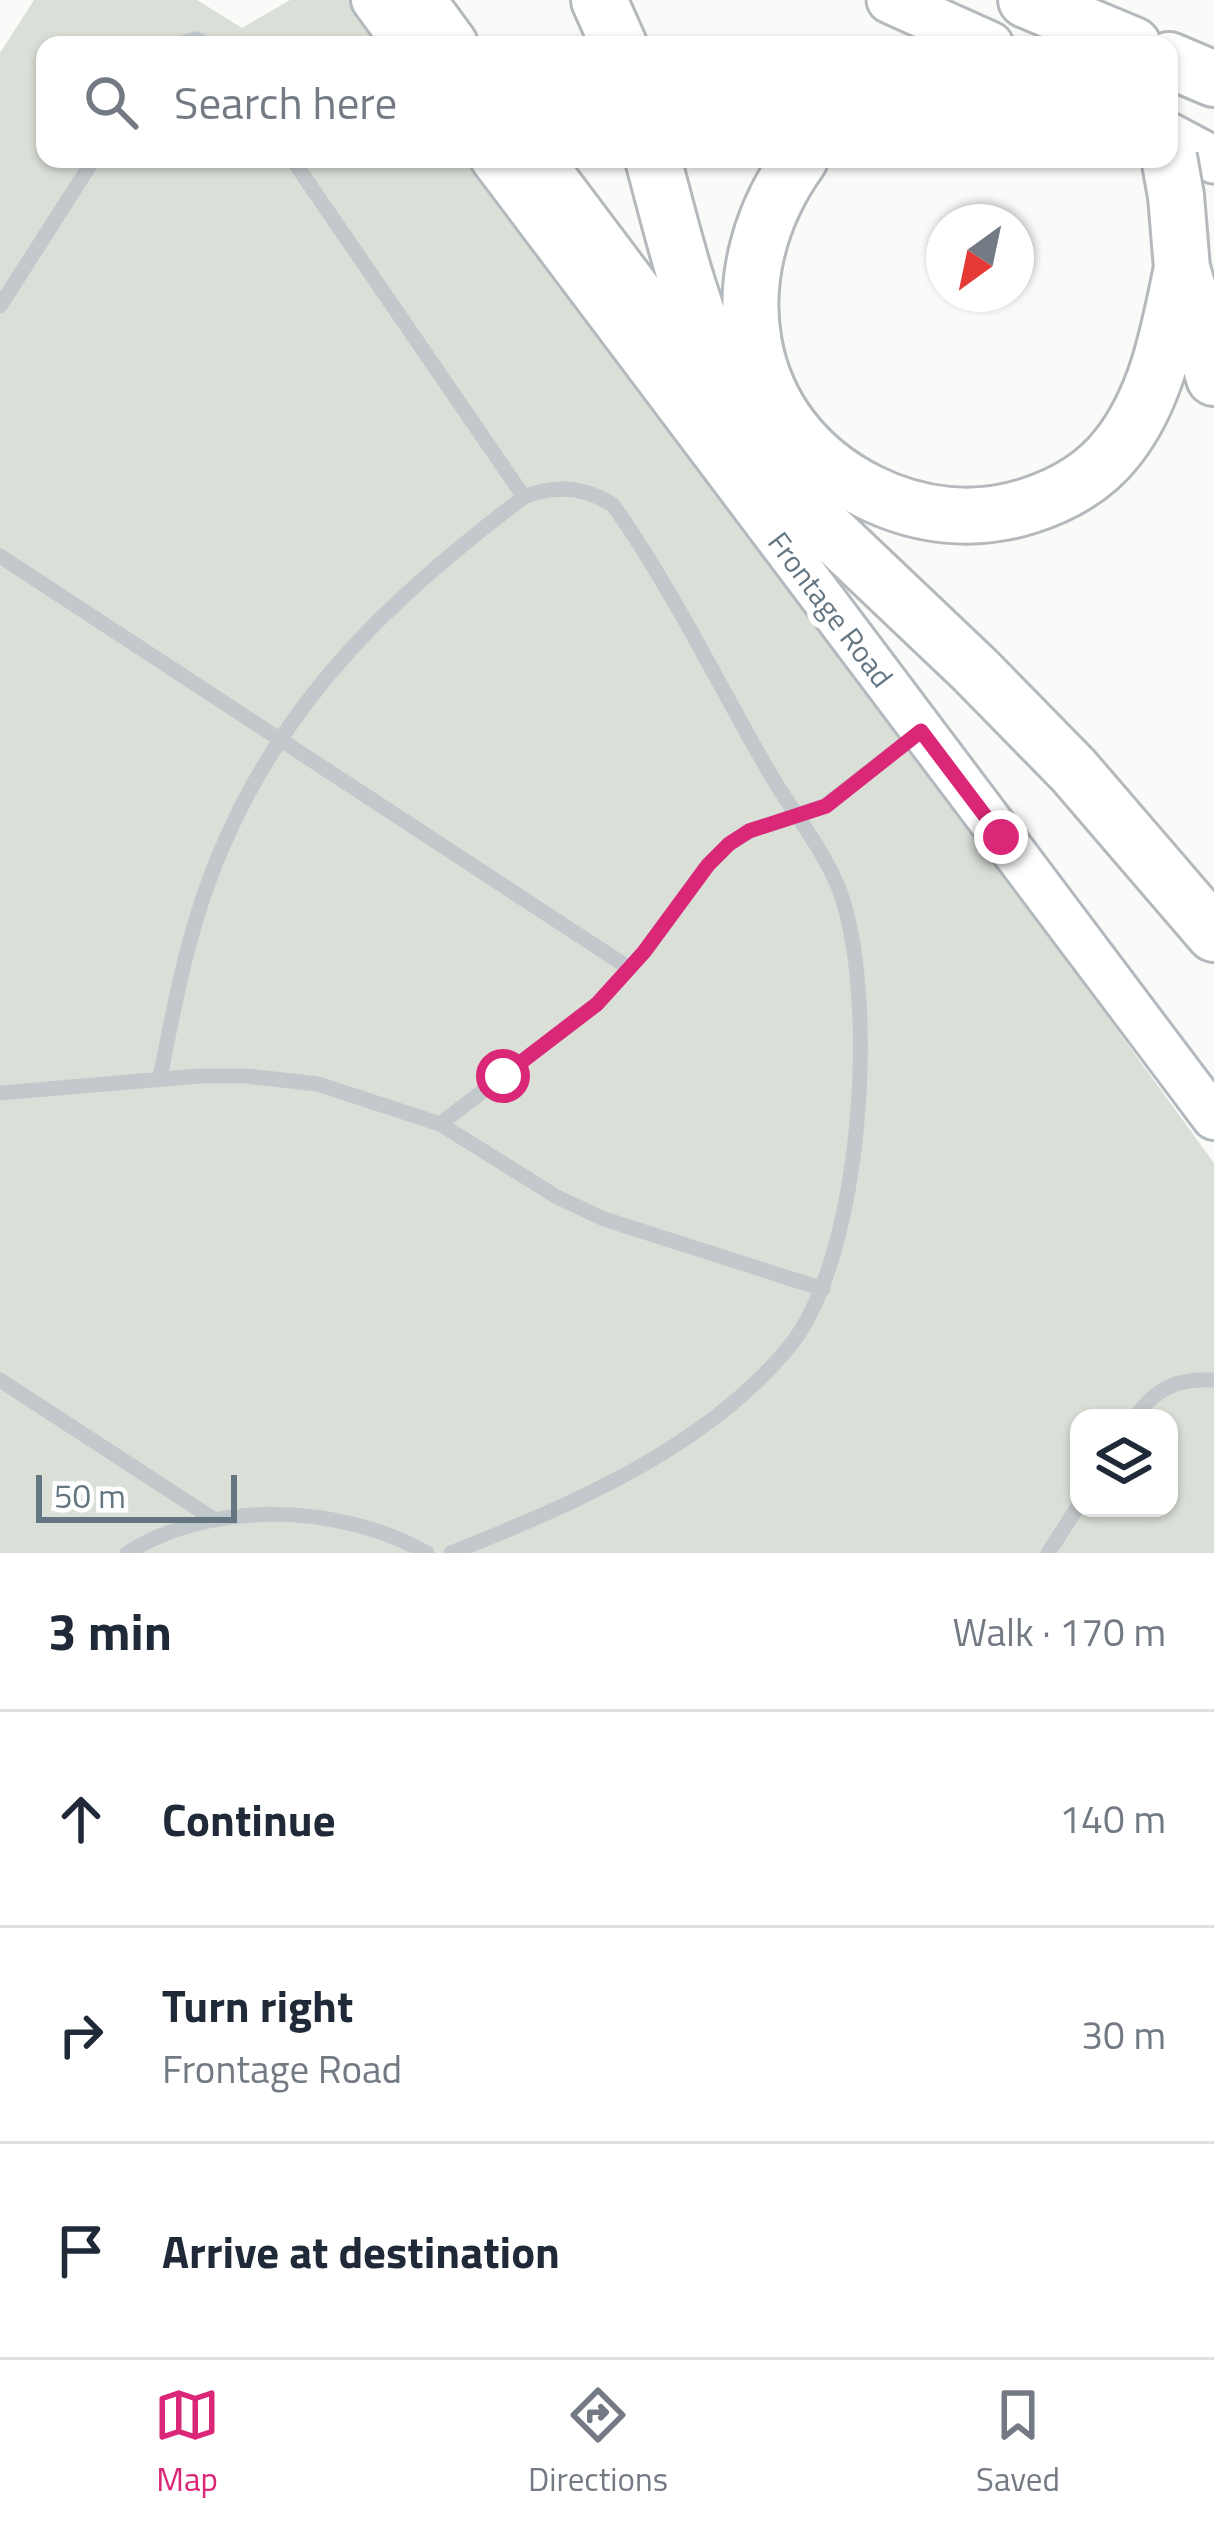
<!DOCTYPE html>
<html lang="en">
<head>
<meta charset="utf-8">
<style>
  body { margin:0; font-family:"Titillium Web",sans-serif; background:#f6f6f7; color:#1f2937 }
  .controls { position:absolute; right:36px; bottom:36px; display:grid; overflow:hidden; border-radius:24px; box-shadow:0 3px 9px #0004 }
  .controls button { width:108px; height:108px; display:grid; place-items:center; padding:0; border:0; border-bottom:3px solid #e0e1e3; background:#fff; color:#1f2937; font:60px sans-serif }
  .compass { position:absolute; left:926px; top:204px; width:108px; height:108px; border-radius:50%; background:#fff; box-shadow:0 3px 9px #0004; rotate:213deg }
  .scale { position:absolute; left:36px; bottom:30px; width:201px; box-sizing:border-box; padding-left:12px; border:6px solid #657683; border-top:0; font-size:33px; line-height:42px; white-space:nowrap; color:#657683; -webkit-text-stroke:9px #fff; paint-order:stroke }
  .stop { position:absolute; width:36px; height:36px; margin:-27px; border:9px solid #db2777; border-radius:50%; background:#fff }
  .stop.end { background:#db2777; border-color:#fff; box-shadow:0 3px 12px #0008 }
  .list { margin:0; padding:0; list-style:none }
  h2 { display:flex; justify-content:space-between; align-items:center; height:156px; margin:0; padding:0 48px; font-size:51px }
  h2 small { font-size:39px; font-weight:400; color:#747a83 }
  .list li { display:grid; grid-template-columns:78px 1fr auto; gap:36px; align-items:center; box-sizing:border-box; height:216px; padding:0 48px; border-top:3px solid #e0e1e3 }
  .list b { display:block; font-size:45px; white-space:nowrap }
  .list p { margin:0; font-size:39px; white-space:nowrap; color:#747a83 }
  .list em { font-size:39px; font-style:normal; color:#747a83 }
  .icon { flex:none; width:66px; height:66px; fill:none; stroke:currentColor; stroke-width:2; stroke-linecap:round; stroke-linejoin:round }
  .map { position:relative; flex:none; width:1214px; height:1553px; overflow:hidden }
  .search { position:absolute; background:#fff; box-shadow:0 3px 9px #0004; left:36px; right:36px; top:36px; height:132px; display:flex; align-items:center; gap:30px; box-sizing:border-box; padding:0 42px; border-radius:24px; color:#747a83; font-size:45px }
  .sheet { height:804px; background:#fff }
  nav { display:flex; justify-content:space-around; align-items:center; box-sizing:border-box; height:168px; border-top:3px solid #e0e1e3; background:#fff; font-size:33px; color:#747a83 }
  nav a { display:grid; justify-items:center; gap:6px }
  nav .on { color:#db2777 }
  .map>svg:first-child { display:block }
</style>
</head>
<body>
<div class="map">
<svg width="1214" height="1553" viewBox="0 0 1214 1553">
  <rect width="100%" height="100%" fill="#fafaf8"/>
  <path fill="#dadfd7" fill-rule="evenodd" d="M34,0H197L242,28L290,0H349L383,45H45V159H470L762,541L1214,1163V1553H0V53ZM1079,1418H1169V1508H1079Z"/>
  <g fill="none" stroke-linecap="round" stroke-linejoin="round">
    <defs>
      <path id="secondary" d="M373,0L406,45
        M492,159L1214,1118"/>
      <path id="primary" d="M890,0L990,45
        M1169,136L1214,160"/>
      <path id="highway" d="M417,0L450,45
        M599,0L619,45
        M1026,0L1133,45
        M1169,60L1214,79
        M534,159L725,413L796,500L975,670L1073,770L1214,934
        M653,159C673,234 690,308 724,379
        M800,159C717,273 737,426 869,492C919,517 975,523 1028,506C1063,495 1095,477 1118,447C1158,396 1169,330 1182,268
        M1176,196L1182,268L1214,378"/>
    </defs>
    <use href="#secondary" stroke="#b3babf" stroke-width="48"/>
    <use href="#primary" stroke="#b5babe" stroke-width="51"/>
    <use href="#highway" stroke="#b4b9bd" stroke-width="60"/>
    <path stroke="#c3c8cc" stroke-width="15" d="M176,45L196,39L209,45
      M292,159L524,497
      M0,306L94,159
      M0,556L629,968
      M160,1078C175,1001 190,921 222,848C287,695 394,595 524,497C556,484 585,487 613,505C672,588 718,684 769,772C791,810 823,848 839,889C879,995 863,1257 789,1347C705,1449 571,1505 451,1553
      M0,1093L200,1076H246L318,1084L440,1124L557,1197L604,1219L823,1289
      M440,1124L597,1004L644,952L708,865L729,844L750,831L826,805L918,733
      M0,1380L215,1520
      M1135,1418C1155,1388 1178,1378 1214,1380
      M127,1553C214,1499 340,1504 427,1553
      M1048,1553L1079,1505"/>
    <use href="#secondary" stroke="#fff" stroke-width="42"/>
    <use href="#primary" stroke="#fff" stroke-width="45"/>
    <use href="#highway" stroke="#fff" stroke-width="54"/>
    <defs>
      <path id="highway-bridge" d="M1169,157L1176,196"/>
    </defs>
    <use href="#highway-bridge" stroke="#b4b9bd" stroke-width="60" stroke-linecap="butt"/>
    <use href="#highway-bridge" stroke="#fff" stroke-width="54"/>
  </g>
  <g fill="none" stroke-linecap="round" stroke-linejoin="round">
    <path stroke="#db2777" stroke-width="15" d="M503,1076L597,1004L644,952L708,865L729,844L749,831L826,806L921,731L1001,837"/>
  </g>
  <g text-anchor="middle" stroke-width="12" stroke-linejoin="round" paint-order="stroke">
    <g font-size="30" fill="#657683" stroke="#fff">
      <text transform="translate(830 610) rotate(53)" y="10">Frontage Road</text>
    </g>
  </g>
</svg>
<div class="controls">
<button><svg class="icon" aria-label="layers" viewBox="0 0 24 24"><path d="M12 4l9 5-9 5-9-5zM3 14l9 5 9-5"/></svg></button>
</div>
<svg class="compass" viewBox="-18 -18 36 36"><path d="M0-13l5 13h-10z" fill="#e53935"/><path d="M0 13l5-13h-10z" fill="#747a83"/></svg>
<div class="scale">50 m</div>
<div class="stop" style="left:503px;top:1076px"></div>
<div class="stop end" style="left:1001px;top:837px"></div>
<div class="search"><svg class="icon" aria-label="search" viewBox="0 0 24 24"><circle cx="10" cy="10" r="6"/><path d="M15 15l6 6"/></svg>Search here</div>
</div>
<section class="sheet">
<h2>3 min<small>Walk · 170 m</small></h2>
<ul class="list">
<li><svg class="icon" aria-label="ahead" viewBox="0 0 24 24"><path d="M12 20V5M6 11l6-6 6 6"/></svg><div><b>Continue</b></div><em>140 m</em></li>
<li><svg class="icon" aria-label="right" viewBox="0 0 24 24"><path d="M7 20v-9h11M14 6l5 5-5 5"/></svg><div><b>Turn right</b><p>Frontage Road</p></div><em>30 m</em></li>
<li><svg class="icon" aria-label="arrive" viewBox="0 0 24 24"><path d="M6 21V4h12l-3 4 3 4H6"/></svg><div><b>Arrive at destination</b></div></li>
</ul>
</section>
<nav>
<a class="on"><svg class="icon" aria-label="map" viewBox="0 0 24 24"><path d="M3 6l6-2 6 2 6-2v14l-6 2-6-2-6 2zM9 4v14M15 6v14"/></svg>Map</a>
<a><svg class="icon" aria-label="directions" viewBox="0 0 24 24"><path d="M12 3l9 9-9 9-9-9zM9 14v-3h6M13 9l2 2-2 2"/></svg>Directions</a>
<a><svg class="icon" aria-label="saved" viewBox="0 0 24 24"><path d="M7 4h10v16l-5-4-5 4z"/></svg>Saved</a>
</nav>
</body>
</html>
